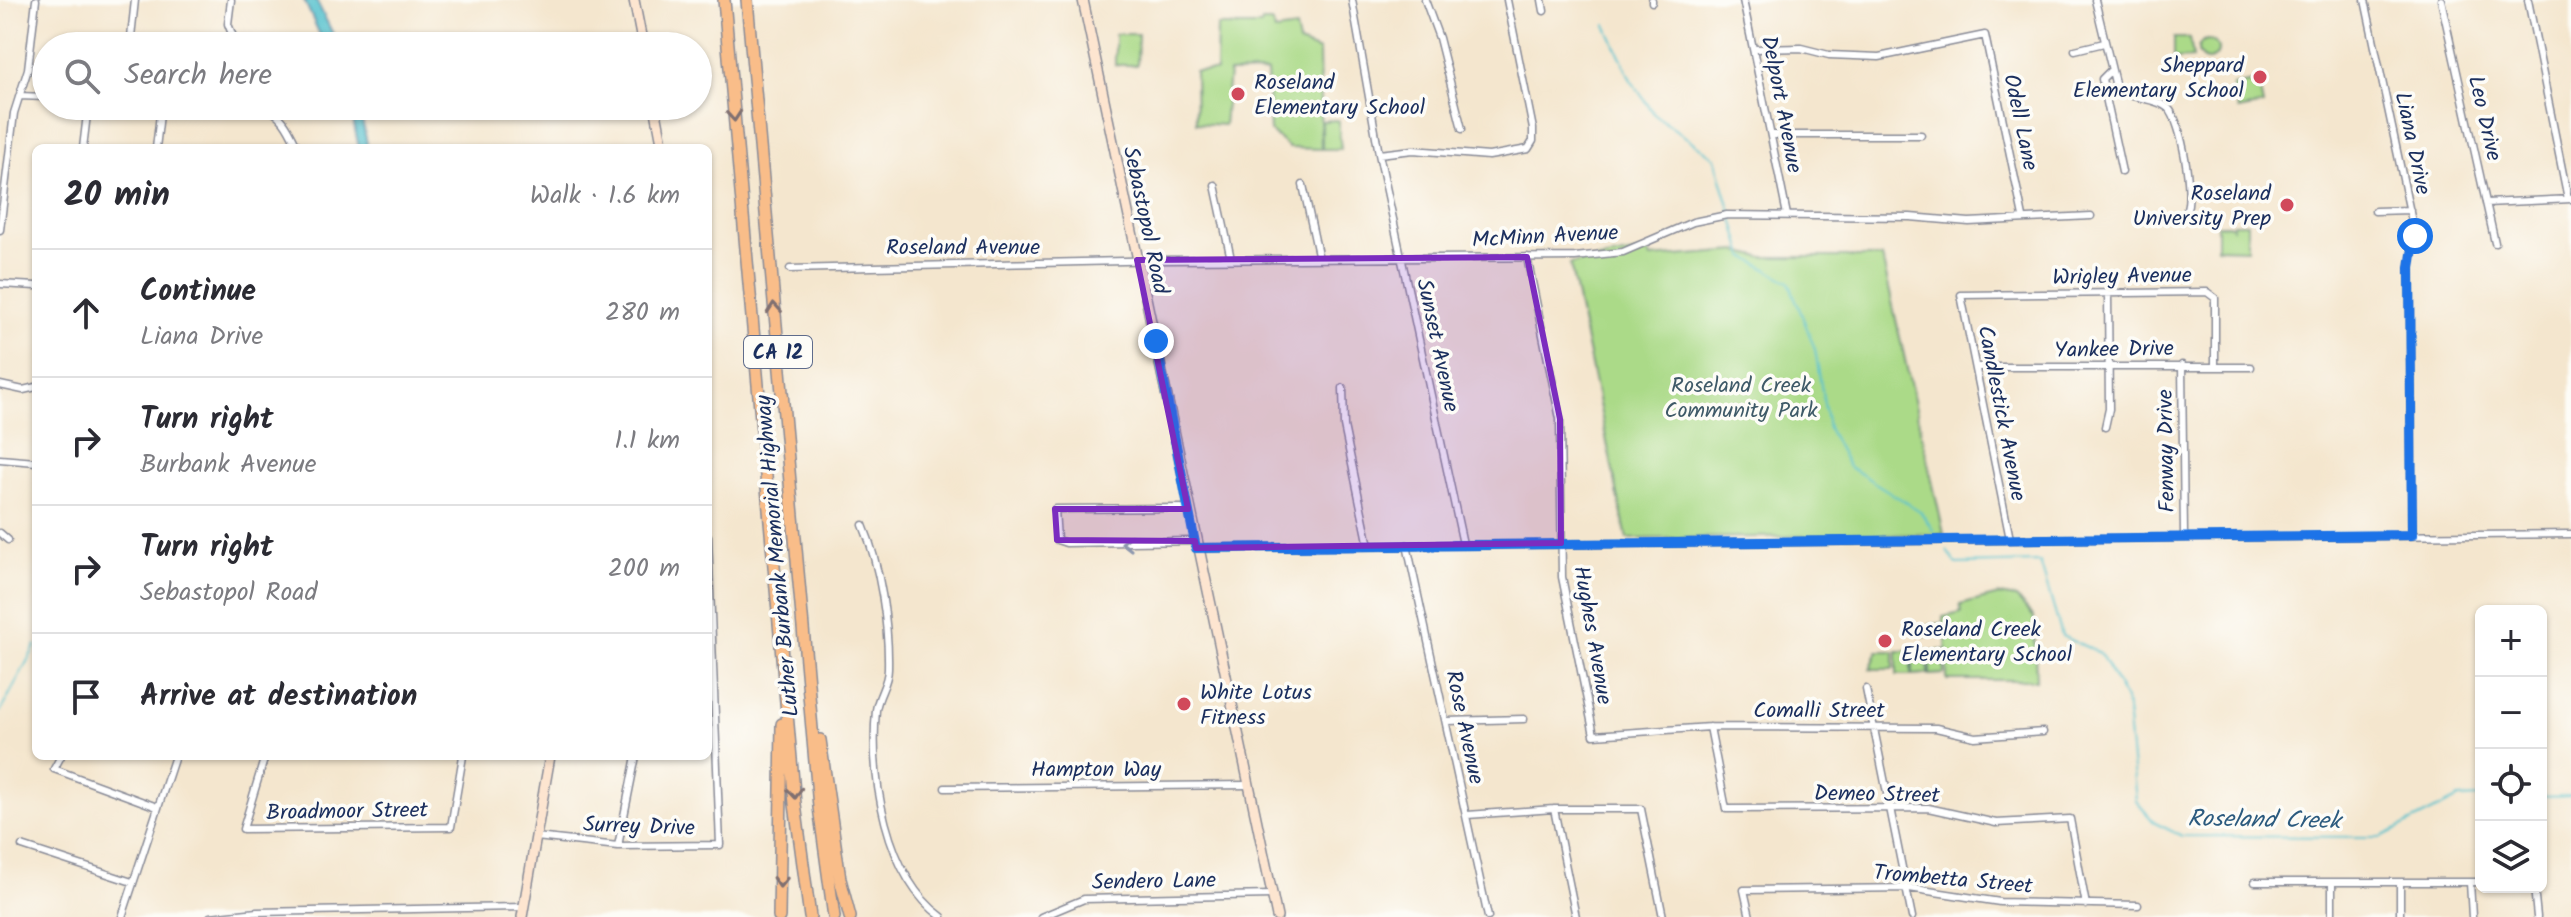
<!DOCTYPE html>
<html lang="en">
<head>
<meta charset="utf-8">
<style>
  body { margin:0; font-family:Kalam,sans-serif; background:#f7f7f7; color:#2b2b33 }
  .controls { position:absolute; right:24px; bottom:24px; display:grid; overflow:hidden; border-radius:12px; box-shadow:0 2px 6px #0004 }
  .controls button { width:72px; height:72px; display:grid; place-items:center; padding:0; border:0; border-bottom:2px solid #e1e1e2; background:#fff; color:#2b2b33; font:40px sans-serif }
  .stop { position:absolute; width:24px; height:24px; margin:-18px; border:6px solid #1a73e8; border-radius:50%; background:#fff }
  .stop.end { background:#1a73e8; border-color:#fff; box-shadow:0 2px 8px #0008 }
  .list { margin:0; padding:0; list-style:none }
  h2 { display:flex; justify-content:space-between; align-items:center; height:104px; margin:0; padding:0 32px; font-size:34px }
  h2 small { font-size:26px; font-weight:400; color:#7c7c81 }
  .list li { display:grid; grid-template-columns:52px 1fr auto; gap:24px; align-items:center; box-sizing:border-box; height:128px; padding:0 32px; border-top:2px solid #e1e1e2 }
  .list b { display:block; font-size:30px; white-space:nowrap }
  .list p { margin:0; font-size:26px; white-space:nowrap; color:#7c7c81 }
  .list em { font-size:26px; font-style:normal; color:#7c7c81 }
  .icon { flex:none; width:44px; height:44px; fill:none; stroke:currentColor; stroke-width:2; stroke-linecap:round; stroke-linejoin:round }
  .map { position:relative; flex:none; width:2571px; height:917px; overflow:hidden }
  .search { position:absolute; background:#fff; box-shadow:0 2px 6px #0004; left:32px; top:32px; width:680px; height:88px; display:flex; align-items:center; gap:20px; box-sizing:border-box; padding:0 28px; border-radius:44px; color:#7c7c81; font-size:30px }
  .panel { position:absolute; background:#fff; box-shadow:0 2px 6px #0004; left:32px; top:144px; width:680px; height:616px; border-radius:12px }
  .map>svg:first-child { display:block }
</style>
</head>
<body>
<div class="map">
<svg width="2571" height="917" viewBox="0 0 2571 917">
  <rect width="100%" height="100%" fill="#fdfcf7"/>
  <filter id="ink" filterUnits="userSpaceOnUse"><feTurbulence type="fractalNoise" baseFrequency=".0125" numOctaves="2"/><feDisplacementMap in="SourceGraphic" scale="16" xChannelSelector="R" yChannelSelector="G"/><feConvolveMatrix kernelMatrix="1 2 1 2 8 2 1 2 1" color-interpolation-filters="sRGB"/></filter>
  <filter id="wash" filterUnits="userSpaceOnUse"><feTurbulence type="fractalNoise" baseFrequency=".006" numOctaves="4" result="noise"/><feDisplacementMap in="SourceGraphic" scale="32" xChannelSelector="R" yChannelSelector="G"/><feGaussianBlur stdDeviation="1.8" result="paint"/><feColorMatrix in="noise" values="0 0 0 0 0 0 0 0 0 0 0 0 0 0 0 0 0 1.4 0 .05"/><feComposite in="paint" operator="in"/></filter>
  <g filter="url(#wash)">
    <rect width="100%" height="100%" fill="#f4e6ce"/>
    <path fill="#abda88" stroke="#638473" stroke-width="2" d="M1262,22H1271L1275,31L1296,28L1299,43L1319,51L1321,149L1289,148L1270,131L1267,72L1229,73L1224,125L1196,123L1195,71H1216L1217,26H1261Z
      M1115,34H1138L1137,65H1115Z
      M2174,38H2190L2193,58L2174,59Z
      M2198 50a10 10 0 1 1 20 0a10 10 0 1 1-20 0Z
      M2258,81L2263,105L2238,110L2233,86Z
      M1338,120L1341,149H1322V121Z
      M2233,223H2247V249L2217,248V225H2232V229Z
      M1648,251L1651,258L1738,251L1761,257H1882L1944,534L1627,539L1570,264Z
      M1999,595L2016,598L2034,617L2036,680H1947L1946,632L1925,636L1923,626L1943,623V617L1961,613L1960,605Z
      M1927,650L1928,674L1913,675V651Z
      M1944,650V674L1930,675V651Z
      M1878,651H1894V669H1870Z
      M1897,651H1911V675H1897Z"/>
    <path fill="#54c1cd" stroke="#387896" stroke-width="2" d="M304,0H316L339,46H325Z
      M350,106H359L368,148H359Z"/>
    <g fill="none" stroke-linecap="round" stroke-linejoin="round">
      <path stroke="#54c1cd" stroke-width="2" d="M1606,25L1631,80L1655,115L1715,158L1744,256L1789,282L1815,349L1828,428L1848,466L1920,511L1933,530
        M1947,551L1956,564L2040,562L2062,636L2100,653L2126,700L2136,801L2155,823L2182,836L2381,837L2459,798L2481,797
        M0,712L36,645
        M2541,797L2571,796"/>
    </g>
  </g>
  <g filter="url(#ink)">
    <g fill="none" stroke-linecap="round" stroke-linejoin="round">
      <defs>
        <path id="minor" d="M231,0L228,24L234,39
          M1352,0L1379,154L1463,544
          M1425,0L1439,38L1462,129
          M1542,0L1544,11
          M1652,0V2
          M1743,0L1787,215
          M2095,0L2116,87C2131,101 2154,96 2168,108C2182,121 2194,196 2186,212
          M2365,0L2415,236L2410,267L2412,535
          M2441,0L2495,243
          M2528,0L2568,199
          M130,46L135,0
          M1754,49L1801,48L1829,55L1879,57L1985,35L2023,217
          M2075,50L2104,43
          M2110,71L2102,79L2122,172
          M19,96L46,97
          M261,106C282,112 289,129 298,148
          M1771,135H1921
          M83,148L88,106
          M156,148L161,106
          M1379,154L1413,150L1489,156L1528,149L1533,141V129L1507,0
          M1215,185L1231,259
          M1303,185L1319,259
          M2486,203L2571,199
          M2375,211L2410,210
          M0,230L14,113L28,69L36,0
          M1527,257L1560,419L1562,577L1594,735L1710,727L1936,728L1975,737L2043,732
          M790,269L1166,260L1575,257L1623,252L1693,222L1727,215L1910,217L1969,222L2091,216
          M0,284L36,286
          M2182,365L2184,536
          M1976,367H2251
          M0,385L23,390L36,387
          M1343,388L1344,426L1369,546
          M2105,427L2109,409L2108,293
          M0,459L36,462
          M1188,508L1055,509L1057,540L1066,543L1195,541
          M863,525C880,565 889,625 888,669C888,684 878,695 876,710C870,776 885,876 942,917
          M0,533L8,540
          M2010,539L1961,295L2207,292L2215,298V365
          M1407,545L1488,917
          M1196,548L2571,534
          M1866,689L1912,917
          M1447,721L1524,719
          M1710,727L1726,809L1928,808L1996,823L2070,819L2086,905
          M61,756L54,769L157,807
          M265,756L243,829L451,827L463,756
          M945,788L1249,785
          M1554,809L1576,917
          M1467,815L1554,809H1641L1663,917
          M536,837L618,846L720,845L708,536
          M22,846L132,882
          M618,846L636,756
          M2255,882H2481
          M2470,882L2472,917
          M2534,887L2537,917
          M122,917L175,756
          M210,917L257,912L524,907
          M1041,917L1084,899L1272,895
          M1750,917L1744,890L1909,888L2000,902L2138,905
          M2332,917V882
          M2400,917V882"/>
        <path id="secondary" d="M634,0L643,46
          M1083,0L1277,917
          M655,106L663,148
          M522,917L550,756"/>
        <path id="motorway" d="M724,0L795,804L810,917
          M747,0L819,807L834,917
          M820,740L840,879L850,917
          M779,917L782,724"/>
      </defs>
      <use href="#minor" stroke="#888a96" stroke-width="9"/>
      <use href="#secondary" stroke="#888a96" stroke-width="12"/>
      <use href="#motorway" stroke="#888a96" stroke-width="14"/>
      <use href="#minor" stroke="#fff" stroke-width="6"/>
      <use href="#secondary" stroke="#fde5d0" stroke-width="9"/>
      <use href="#motorway" stroke="#f9bd89" stroke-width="11"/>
    </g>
    <defs><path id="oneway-chevron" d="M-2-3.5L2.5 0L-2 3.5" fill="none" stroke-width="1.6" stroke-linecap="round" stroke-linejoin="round" transform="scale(2)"/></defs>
    <g stroke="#7f6f71">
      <use href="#oneway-chevron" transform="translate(734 116) rotate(85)"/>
      <use href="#oneway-chevron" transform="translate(774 308) rotate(-95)"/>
      <use href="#oneway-chevron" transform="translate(795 793) rotate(85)"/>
      <use href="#oneway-chevron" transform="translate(780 882) rotate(92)"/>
    </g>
    <use stroke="#8d97ae" href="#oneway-chevron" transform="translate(1127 543) rotate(180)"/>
  </g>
  <g fill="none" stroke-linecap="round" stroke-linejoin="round" filter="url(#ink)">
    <path stroke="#1a73e8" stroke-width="10" d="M1156,341L1196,548L2412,535L2410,267L2415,236"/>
  </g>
  <path fill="#7b2cbf" fill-opacity="0.2" stroke="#7b2cbf" stroke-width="6" stroke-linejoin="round" d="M1527,257L1560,419L1561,543L1196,548L1195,541L1057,540L1055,509H1188L1137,260Z"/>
  <g fill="#d1495b" stroke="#fdfcf7" stroke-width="3">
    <circle cx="2260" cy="77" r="8"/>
    <circle cx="1238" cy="94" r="8"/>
    <circle cx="2287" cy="205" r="8"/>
    <circle cx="1885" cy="641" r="8"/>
    <circle cx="1184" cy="704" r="8"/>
  </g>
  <g text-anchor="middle" stroke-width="7" stroke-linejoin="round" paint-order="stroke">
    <rect fill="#fdfcf7" stroke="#5f6c8c" stroke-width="2" x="744" y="336" width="68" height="32" rx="6"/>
    <g font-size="20" font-weight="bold" fill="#1b2f5e">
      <text x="778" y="359">CA 12</text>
    </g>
    <g font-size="22" fill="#1b2f5e" stroke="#fdfcf7" text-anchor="start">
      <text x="2244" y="72" text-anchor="end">Sheppard<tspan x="2244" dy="25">Elementary School</tspan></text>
      <text x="1254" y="89">Roseland<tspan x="1254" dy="25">Elementary School</tspan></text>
      <text x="2271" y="200" text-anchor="end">Roseland<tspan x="2271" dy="25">University Prep</tspan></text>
      <text x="1901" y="636">Roseland Creek<tspan x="1901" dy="25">Elementary School</tspan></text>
      <text x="1200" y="699">White Lotus<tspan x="1200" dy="25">Fitness</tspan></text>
    </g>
    <g font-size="22" fill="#1b2f5e" stroke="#fdfcf7">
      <text transform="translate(1783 104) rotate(79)" y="8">Delport Avenue</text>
      <text transform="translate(2486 118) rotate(77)" y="8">Leo Drive</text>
      <text transform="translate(2022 122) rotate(78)" y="8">Odell Lane</text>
      <text transform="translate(2414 143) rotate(78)" y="8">Liana Drive</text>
      <text transform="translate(1147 220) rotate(78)" y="8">Sebastopol Road</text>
      <text transform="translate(1545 235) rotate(-3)" y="8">McMinn Avenue</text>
      <text x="963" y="254">Roseland Avenue</text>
      <text transform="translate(2122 275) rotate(-1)" y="8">Wrigley Avenue</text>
      <text transform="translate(1439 345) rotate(78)" y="8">Sunset Avenue</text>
      <text transform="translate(2114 348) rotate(-1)" y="8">Yankee Drive</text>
      <text transform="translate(2003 413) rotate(79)" y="8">Candlestick Avenue</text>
      <text transform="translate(2165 451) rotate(-91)" y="8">Fenway Drive</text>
      <text transform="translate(776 556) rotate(-95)" y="8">Luther Burbank Memorial Highway</text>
      <text transform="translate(1594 635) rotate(80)" y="8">Hughes Avenue</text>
      <text x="1819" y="717">Comalli Street</text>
      <text transform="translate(1466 727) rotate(78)" y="8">Rose Avenue</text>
      <text x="1096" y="776">Hampton Way</text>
      <text transform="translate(1877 793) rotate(1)" y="8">Demeo Street</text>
      <text transform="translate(347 810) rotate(-1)" y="8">Broadmoor Street</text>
      <text transform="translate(639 825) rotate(2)" y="8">Surrey Drive</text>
      <text transform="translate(1953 878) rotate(5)" y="8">Trombetta Street</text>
      <text transform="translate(1154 880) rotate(-1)" y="8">Sendero Lane</text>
    </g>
    <g font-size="22" fill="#3f5a68" stroke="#fdfcf7">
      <text x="1741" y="392">Roseland Creek<tspan x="1741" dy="25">Community Park</tspan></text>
    </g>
    <g font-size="24" font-style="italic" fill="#2c5b7f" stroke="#fdfcf7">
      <text transform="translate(2264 819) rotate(1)" y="8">Roseland Creek</text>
    </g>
  </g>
</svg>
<div class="controls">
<button>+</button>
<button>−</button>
<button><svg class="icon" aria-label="locate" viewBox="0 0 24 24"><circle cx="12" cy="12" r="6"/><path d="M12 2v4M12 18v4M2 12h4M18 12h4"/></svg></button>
<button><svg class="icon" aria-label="layers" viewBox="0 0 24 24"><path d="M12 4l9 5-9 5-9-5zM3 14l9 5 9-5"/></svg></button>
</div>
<div class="stop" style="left:2415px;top:236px"></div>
<div class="stop end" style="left:1156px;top:341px"></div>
<div class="search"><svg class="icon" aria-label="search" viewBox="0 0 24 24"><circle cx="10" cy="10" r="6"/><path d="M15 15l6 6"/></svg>Search here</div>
<section class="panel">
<h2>20 min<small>Walk · 1.6 km</small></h2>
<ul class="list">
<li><svg class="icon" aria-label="ahead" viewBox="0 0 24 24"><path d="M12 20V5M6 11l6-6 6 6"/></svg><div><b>Continue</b><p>Liana Drive</p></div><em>280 m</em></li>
<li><svg class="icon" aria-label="right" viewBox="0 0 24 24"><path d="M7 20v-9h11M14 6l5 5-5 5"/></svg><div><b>Turn right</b><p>Burbank Avenue</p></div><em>1.1 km</em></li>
<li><svg class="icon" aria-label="right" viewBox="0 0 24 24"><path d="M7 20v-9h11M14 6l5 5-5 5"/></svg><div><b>Turn right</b><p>Sebastopol Road</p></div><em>200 m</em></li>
<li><svg class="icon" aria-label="arrive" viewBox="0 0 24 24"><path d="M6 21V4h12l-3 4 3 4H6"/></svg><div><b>Arrive at destination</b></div></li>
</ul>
</section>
</div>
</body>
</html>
